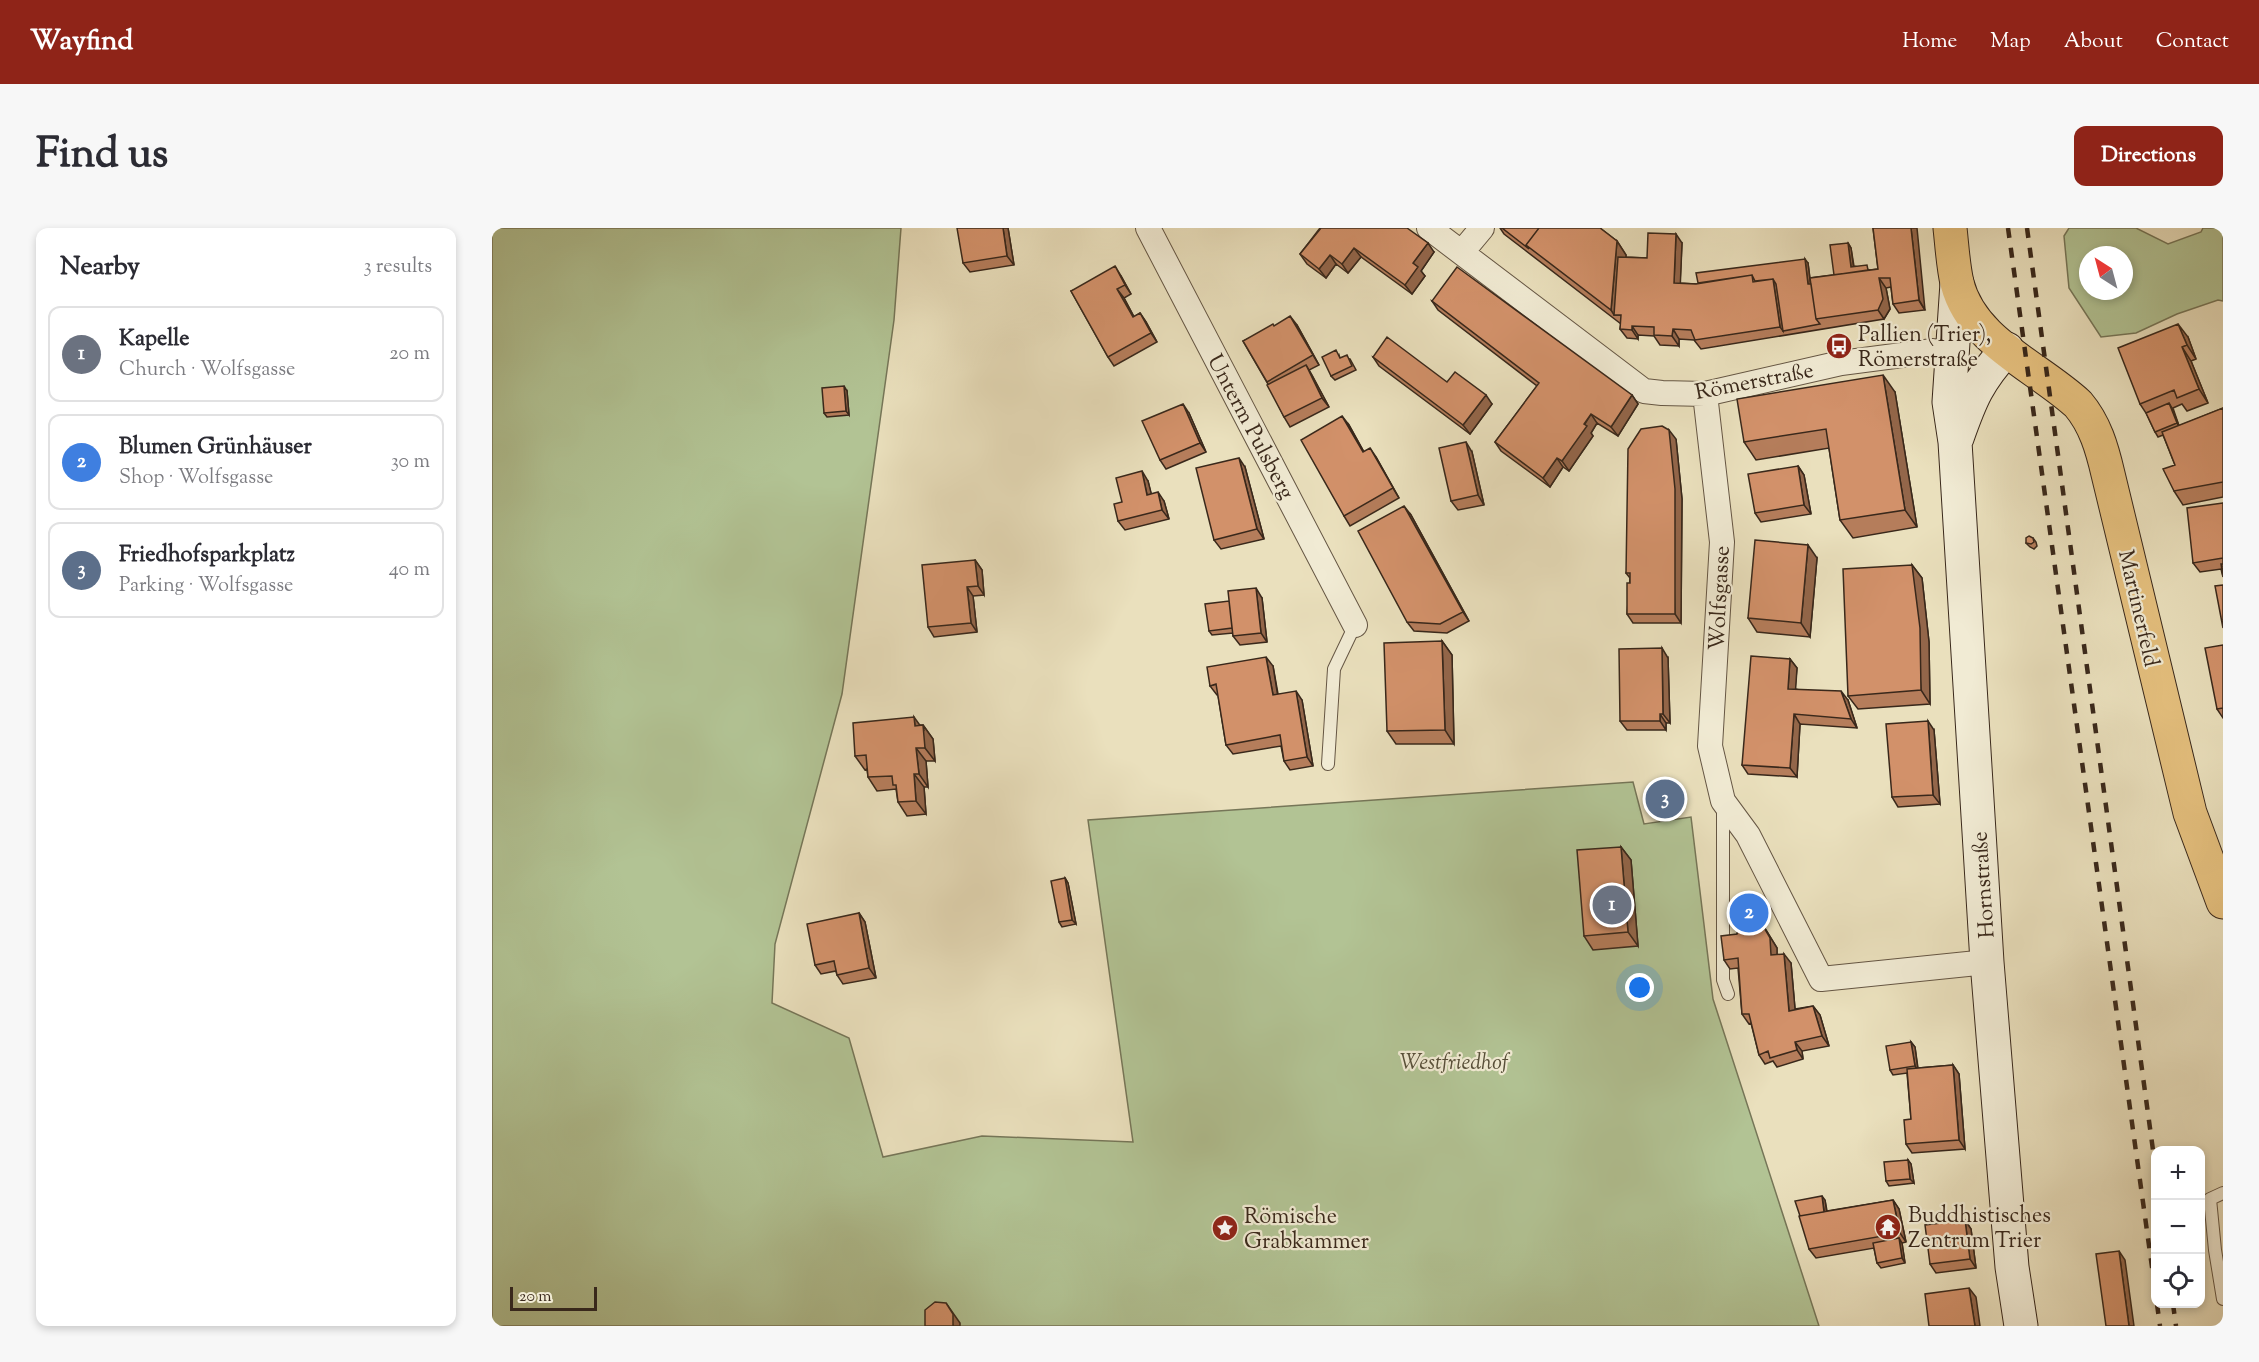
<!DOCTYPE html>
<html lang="en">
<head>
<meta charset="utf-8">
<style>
  body { margin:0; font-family:"Sorts Mill Goudy",serif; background:#f7f7f7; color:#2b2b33 }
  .controls { position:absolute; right:18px; bottom:18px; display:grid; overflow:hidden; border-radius:12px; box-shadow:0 3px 9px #0003 }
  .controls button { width:54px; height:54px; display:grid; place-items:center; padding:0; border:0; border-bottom:2px solid #e1e1e2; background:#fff; color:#2b2b33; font:30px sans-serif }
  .compass { position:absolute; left:1587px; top:18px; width:54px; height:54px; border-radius:50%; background:#fff; box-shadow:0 3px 9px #0003; rotate:324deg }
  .scale { position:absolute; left:18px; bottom:15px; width:87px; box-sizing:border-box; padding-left:6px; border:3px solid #39281b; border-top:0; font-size:16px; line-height:21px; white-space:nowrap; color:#39281b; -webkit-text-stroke:4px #f1ebd4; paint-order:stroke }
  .you { position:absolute; left:1148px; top:760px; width:21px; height:21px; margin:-15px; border:4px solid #fff; border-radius:50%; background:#1a73e8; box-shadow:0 0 0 9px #1a73e833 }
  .badge { display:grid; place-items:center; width:39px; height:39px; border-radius:50%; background:#8f2418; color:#fff; font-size:20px; font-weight:700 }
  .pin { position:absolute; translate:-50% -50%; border:3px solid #fff; box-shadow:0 2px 6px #0006 }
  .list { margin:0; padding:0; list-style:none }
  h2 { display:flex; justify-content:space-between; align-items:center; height:78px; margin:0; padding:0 24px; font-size:26px }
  h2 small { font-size:20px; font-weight:400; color:#7c7c81 }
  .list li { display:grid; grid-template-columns:39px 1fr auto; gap:18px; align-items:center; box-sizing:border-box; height:96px; margin:0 12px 12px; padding:0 12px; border:2px solid #e1e1e2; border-radius:12px }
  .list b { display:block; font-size:22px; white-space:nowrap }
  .list p { margin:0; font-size:20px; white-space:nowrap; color:#7c7c81 }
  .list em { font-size:20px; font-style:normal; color:#7c7c81 }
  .icon { flex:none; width:33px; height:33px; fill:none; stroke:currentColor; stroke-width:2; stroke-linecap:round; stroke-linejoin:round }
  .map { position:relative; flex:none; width:1731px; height:1098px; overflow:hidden; border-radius:12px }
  header { display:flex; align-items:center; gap:36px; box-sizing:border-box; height:84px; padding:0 30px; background:#8f2418; color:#fff }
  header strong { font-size:28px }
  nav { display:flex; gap:33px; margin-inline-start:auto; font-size:21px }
  .intro { display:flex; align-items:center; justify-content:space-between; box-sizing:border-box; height:144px; padding:0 36px }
  h1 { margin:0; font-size:42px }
  .button { padding:15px 27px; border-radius:12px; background:#8f2418; color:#fff; font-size:21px; font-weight:700 }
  main { display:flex; gap:36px; padding:0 36px }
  aside { flex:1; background:#fff; border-radius:12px; box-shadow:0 3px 9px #0003 }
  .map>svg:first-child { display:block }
</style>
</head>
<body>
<header>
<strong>Wayfind</strong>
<nav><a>Home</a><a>Map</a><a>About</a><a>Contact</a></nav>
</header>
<div class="intro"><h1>Find us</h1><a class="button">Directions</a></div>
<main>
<aside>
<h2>Nearby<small>3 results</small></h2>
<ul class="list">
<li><span class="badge" style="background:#6b7280">1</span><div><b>Kapelle</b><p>Church · Wolfsgasse</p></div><em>20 m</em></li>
<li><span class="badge" style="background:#3f7fe0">2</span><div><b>Blumen Grünhäuser</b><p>Shop · Wolfsgasse</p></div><em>30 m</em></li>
<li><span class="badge" style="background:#5c6f8a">3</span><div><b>Friedhofsparkplatz</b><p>Parking · Wolfsgasse</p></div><em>40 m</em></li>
</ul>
</aside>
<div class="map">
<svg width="1731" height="1098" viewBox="0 0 1731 1098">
  <rect width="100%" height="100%" fill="#eae0bd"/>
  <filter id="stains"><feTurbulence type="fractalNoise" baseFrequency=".00333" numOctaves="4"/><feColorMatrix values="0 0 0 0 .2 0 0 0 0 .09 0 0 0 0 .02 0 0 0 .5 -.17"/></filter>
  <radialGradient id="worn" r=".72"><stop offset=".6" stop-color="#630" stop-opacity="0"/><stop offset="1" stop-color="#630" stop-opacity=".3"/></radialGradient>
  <path fill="#b2c394" stroke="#767658" stroke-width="1.5" fill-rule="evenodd" d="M0,0H409L402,92L350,466L283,716L280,775L357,810L391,929L490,908L641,914L596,592L1141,554L1152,596L1199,589L1221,771L1327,1098H0Z
    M1577,0H1644L1676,16L1709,4L1711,0H1731V73L1726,72L1685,86L1644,105L1609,109L1577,60L1572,8ZM1596,27H1632V63H1596Z"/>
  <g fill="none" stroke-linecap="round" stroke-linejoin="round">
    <defs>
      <path id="lane" d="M836,536L842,441L863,397
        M1231,580V752L1236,766
        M1731,965L1718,971L1723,1022L1731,1071"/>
      <path id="street" d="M656,0L863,397
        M937,0L1152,163L1170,165L1213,166L1349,135L1441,123L1461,126
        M970,24L990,0
        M1213,166L1230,314L1218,518L1231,573L1256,607L1329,751L1495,734"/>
      <path id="secondary" d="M1465,55L1457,174L1463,214L1495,734L1520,1039L1529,1098
        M1465,210C1479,170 1486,153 1515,121"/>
      <path id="primary" d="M1458,0C1460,18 1461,37 1465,55C1480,114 1545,138 1586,176C1603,196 1610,220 1616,246L1698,585L1731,674"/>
    </defs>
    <use href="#lane" stroke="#655644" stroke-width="14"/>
    <use href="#street" stroke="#655644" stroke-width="26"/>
    <use href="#secondary" stroke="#39281b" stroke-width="35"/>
    <use href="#primary" stroke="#39281b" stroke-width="35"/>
    <use href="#lane" stroke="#f1ebd4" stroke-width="12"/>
    <use href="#street" stroke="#f1ebd4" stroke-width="24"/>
    <use href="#secondary" stroke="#f1ebd4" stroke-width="33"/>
    <use href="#primary" stroke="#e5c07e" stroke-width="33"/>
    <path stroke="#39281b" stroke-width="4.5" stroke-dasharray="10 10" stroke-linecap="butt" d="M1516,0L1664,1068
      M1535,0L1664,944
      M1665,1076L1668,1098
      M1681,1076L1684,1098"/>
  </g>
  <path fill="#b57d5b" stroke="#39281b" stroke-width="1.5" d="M516,0L522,37L478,44L471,35Z
    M828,0L942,24L929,43L933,48L920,66L869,29L856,45L844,36L834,50L815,36L808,26Z
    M1008,0H1108L1125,13L1134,27V29L1155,30L1190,15L1188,55L1204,56L1316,35L1318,50L1342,47L1356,15L1359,20L1362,38L1378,42L1386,41L1381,0L1433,82L1407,85L1401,76L1399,59L1394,60L1398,81L1392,91L1209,121L1202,112L1187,111V118L1168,117L1162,108L1146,107V111L1135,110L1128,101L1129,96L1012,6Z
    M629,48L639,66L632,70L642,89L648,85L654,94L665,114L622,138L616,129L579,63Z
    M940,73L1140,167L1146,176L1126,208L1105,195L1099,205L1101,208L1077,243L1071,239L1058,259L1009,223L1003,214L1045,158L946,82Z
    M805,97L827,137L817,142L837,179L798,199L792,189L776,156L751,113L782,98Z
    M1696,109L1704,131L1699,133L1716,175L1695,183L1690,176L1681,180L1687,198L1731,180V269L1691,277L1682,263L1683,237L1671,207L1666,209L1663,204L1654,185L1648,176Z
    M847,127L848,130L858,131L864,142L843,152L839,148Z
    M881,129L955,154L1000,176L978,206L887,138Z
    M355,163L357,187L335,189L332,185Z
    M1403,164L1425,299L1361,310L1348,292L1337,220L1264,232L1252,214Z
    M697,185L714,224L674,241L668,232Z
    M857,197L872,224L884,229L907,270L858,298L852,288Z
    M1184,211L1190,271L1189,395H1141L1135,386L1138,350L1134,345Z
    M980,224L992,277L966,282L959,273Z
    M1306,238L1312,247L1319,286L1269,294L1263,285Z
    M753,239L772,311L729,321L722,312Z
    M656,253L659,266L672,273L677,291L633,302L626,293L630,274Z
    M1731,275V349L1729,341L1708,344L1701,335Z
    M919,287L977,393L955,405L922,403L915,394Z
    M1541,310L1544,314L1545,318L1542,321L1538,319L1534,315Z
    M1325,330L1318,409L1265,404L1256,390Z
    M483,332L490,342L492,367L481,368L485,404L442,409L436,399Z
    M1420,337L1430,350L1437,414L1438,476L1366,481L1356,468Z
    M770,370L775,414L748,417L741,408V405L720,407L717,403Z
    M950,413L960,427L962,516H904L895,503Z
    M1731,417V490L1725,481Z
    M1176,430L1178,495H1174V502H1135L1128,493Z
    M1298,431L1305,440L1303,461L1356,472L1365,500L1308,496L1305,549L1256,546L1250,537Z
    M781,438L786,466L810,472L821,538L798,542L792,533L789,518L741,526L734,517L726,467H725L718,458Z
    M428,497H431L441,511L443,533H434L436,559H432L434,586L415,588L406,574L404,561L385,563L376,549L375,541L373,542L363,528Z
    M1442,502L1448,576L1406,579L1400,569Z
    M1129,619L1139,632L1146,718L1101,722L1092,708Z
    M573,650L576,655L584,696L570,699L567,694Z
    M1268,678L1274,688L1269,694L1285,720V727L1299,735L1303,781L1321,778L1328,787L1337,818L1310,823L1311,831L1285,839L1281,833L1273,836L1267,827L1259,795L1257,796L1250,786L1246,740L1238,741L1232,732L1245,706L1249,694L1239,680Z
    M367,685L373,694L384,750L351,756L345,747L344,743L329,746L323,737Z
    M1419,814L1423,819L1426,840L1461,837L1467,846L1473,921L1420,925L1414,916L1419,891L1415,845L1401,847L1398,842Z
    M1416,932L1419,936L1422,955L1397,958L1394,953Z
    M1333,972L1335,983L1401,972L1407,981L1414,1014L1410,1015L1413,1035L1389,1040L1385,1035L1382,1020L1324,1030L1317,1021Z
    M1473,992L1479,1001L1484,1040L1444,1045L1438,1036Z"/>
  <path fill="#93664a" stroke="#39281b" stroke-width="1.5" d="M511,0H516L522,37L515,28Z
    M1419,0H1425L1433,82L1427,72Z
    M1184,6L1190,15L1188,64L1182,55Z
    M1125,13L1134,27L1129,87H1122L1119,82Z
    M936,15L942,24L929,43L933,48L920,66L913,57L921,35Z
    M1356,15L1359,20L1362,43L1359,39Z
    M862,20L869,29L856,45L850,36Z
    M838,27L844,36L834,50L827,41Z
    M1313,31L1316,35L1319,61L1316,56Z
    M623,38L629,48L639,66L633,57Z
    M1387,50L1394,60L1398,81L1392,91L1386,82Z
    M1281,51L1288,60L1291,103L1288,99Z
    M625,61L632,70L647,98L641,89Z
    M648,85L654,94L665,114L659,105Z
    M798,88L805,97L827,137L821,127Z
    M1686,96L1696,109L1704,131L1695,117Z
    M1140,98L1146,107V111L1140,102Z
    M1181,101L1187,111V118L1180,108Z
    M1690,119L1699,133L1716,175L1707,161Z
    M814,137L820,147L837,179L830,170Z
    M1391,147L1403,164L1425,299L1413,282Z
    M352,158L355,163L357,187L354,183Z
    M994,167L1000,176L978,206L971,197Z
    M1140,167L1146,176L1126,208L1119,199Z
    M1677,175L1680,180L1688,200L1685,195Z
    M691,176L697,185L714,224L708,215Z
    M1099,186L1105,195L1099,205L1101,208L1077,243L1070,233Z
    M850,188L857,197L877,233L871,224Z
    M1177,202L1184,211L1190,271L1189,395L1183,386Z
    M974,214L980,224L992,277L986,267Z
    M878,220L884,229L907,270L901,260Z
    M747,230L753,239L772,311L765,301Z
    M1065,230L1071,239L1058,259L1051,250Z
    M1306,238L1312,247L1319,286L1312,277Z
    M650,243L656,253L662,276L655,267Z
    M666,264L672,273L677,291L670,282Z
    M912,278L919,287L977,393L971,384Z
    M1316,317L1325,330L1318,409L1309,395Z
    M483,332L490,342L492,367L486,358Z
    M1420,337L1430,350L1437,414L1438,476L1429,462Z
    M475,359L481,368L485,404L479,395Z
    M764,360L770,370L775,414L769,405Z
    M950,413L960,427L962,516L953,502Z
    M1170,420L1176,430L1178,495L1171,486Z
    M774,429L781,438L787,476L781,467Z
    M1298,431L1305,440L1303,470L1296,461Z
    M804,463L810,472L821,538L815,529Z
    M1349,463L1356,472L1365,500L1359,491Z
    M1168,486L1174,495V502L1168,493Z
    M1302,486L1308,496L1305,549L1298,540Z
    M422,489L432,503L431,497L441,511L443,533L433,520L423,498Z
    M1436,493L1442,502L1448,576L1441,567Z
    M424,520L434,533L436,559L427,546Z
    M422,546L432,559L434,586L424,573Z
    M1129,619L1139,632L1146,718L1136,704Z
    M573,650L576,655L584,696L580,692Z
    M1268,678L1274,688L1269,694L1285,720V736L1279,727L1263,684Z
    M367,685L373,694L384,750L377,740Z
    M1292,726L1299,735L1304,792L1297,783Z
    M1321,778L1328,787L1337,818L1330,808Z
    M1303,814L1310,823L1311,831L1305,822Z
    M1419,814L1423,819L1426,843L1423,838Z
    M1461,837L1467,846L1473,921L1467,912Z
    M1416,932L1419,936L1422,955L1418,951Z
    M1330,968L1333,972L1336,994L1333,989Z
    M1401,972L1407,981L1414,1014L1408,1005Z
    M1473,992L1479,1001L1484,1040L1478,1031Z
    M1407,1010L1410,1015L1413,1035L1410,1030Z
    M1627,1023L1633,1032L1642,1098H1637Z
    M1477,1060L1484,1069L1488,1098H1483Z
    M454,1075L468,1095V1098H461Z"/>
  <path fill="#d2916a" stroke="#39281b" stroke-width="1.5" d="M465,0H511L515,28L471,35Z
    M829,0H915L936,15L921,35L926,39L913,57L862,20L850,36L838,27L827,41L808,26Z
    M1010,0H1047L1034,17L1037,21Z
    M1047,0H1108L1125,13L1119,82L1034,17Z
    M1381,0H1419L1427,72L1401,76L1398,50H1387L1391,71L1386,82L1324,91L1318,50L1386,41Z
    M1156,5L1184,6L1182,55L1204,56L1260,47L1261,54L1281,51L1288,99L1203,112L1199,102L1181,101L1180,108L1162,107V99L1140,98V102L1128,101L1129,87H1122L1126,29L1155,30Z
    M1356,15L1359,39L1375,37L1376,42L1342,47L1338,17Z
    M1313,31L1316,56H1319L1324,91L1328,96L1291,103L1284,56L1281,51L1263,53L1260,47L1206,55L1204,45Z
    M623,38L633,57L625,61L641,89L648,85L659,105L616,129L579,63Z
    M965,39L1140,167L1119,199L1099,186L1092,196L1095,198L1070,233L1065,230L1051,250L1003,214L1047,155L940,73Z
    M798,88L821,127L775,154L751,113L781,96L782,98Z
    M1686,96L1695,117L1690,119L1707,161L1685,170L1682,162L1648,176L1626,120Z
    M895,109L955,154L963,144L994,167L971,197L881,129Z
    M844,122L848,130L855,127L860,138L839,148L830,129Z
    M814,137L830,170L792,189L775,157Z
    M1391,147L1413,282L1348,292L1334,201L1252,214L1245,171Z
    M352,158L354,183L332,185L330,160Z
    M1677,175L1685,195L1663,204L1654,185Z
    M691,176L708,215L668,232L650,193Z
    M1731,180V254L1682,263L1671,241L1683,237L1670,204Z
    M850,188L871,224L878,220L901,260L852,288L809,212Z
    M1170,198L1177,202L1183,261V386H1135V355H1138V345H1134L1136,221L1149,201Z
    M974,214L986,267L959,273L947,220Z
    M747,230L765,301L722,312L704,240Z
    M1306,238L1312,277L1263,285L1256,246Z
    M650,243L655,267L666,264L670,282L626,293L622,276L630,274L624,250Z
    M1731,275V330L1701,335L1695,280Z
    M912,278L971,384L948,396L915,394L866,303Z
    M1537,308L1541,310L1542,314L1539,316L1534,315V310Z
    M1263,312L1316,317L1309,395L1256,390Z
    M483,332L486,358L475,359L479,395L436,399L430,337Z
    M1729,336H1731V349Z
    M1420,337L1428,400L1429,462L1356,468L1351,341Z
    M1731,357V400L1723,358Z
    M764,360L769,405L741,408L736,363Z
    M737,373L740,400L717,403L713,376Z
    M950,413L953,502L895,503L892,415Z
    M1731,417V480L1725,481L1713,420Z
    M1170,420L1171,486H1168V493H1128L1127,421Z
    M1259,428L1298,431L1296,461L1349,463L1359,491L1302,486L1298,540L1250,537Z
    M774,429L781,467L804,463L815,529L792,533L788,507L734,517L724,456L718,458L715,439Z
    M422,489L423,498L431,497L433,520H424L427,546H422L424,573L406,574L404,557H401L400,548L376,549L374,527L363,528L361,495Z
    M1436,493L1441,567L1400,569L1394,496Z
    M1129,619L1136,704L1092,708L1085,622Z
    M573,650L580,692L567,694L559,653Z
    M1258,667L1268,678L1263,684L1278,710L1279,727L1292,726L1297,783L1321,778L1330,808L1303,814L1305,822L1278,830L1276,823L1267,827L1257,786H1250L1246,730L1232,732L1229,708L1245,706L1249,693L1239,680L1245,668Z
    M367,685L377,740L345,747L342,733L323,737L315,696Z
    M1419,814L1423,838L1398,842L1394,818Z
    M1461,837L1467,912L1414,916L1412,892L1419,891L1415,841Z
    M1416,932L1418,951L1394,953L1392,934Z
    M1330,968L1332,984L1308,988L1303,973Z
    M1401,972L1408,1005L1317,1021L1307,988Z
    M1473,992L1478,1031L1438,1036L1433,997Z
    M1407,1010L1410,1030L1385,1035L1381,1015Z
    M1627,1023L1637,1098H1614L1604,1026Z
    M1477,1060L1483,1098H1437L1433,1066Z
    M443,1074L454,1075L461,1086V1098H433V1082Z"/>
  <defs>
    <symbol id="bus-disc" viewBox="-11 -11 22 22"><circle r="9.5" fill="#8f2418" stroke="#f1ebd4"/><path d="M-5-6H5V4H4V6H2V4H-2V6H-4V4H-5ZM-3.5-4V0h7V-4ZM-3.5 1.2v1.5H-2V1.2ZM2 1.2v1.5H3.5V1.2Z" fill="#fff"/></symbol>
    <symbol id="temple-disc" viewBox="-11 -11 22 22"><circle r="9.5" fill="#8f2418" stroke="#f1ebd4"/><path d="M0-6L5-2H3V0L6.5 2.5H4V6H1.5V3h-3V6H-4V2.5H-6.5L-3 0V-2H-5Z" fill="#fff"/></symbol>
    <symbol id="sight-disc" viewBox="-11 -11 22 22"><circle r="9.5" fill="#8f2418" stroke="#f1ebd4"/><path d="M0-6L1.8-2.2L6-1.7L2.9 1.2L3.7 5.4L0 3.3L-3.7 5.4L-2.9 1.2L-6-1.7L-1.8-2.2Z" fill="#fff"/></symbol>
  </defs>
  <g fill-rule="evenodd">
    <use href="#bus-disc" x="1332" y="103" width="30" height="30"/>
    <use href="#temple-disc" x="1381" y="984" width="30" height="30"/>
    <use href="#sight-disc" x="718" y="985" width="30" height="30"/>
  </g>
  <g text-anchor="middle" stroke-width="4.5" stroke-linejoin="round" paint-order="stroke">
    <g font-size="22" fill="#39281b" stroke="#f1ebd4" text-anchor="start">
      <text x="1366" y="113">Pallien (Trier),<tspan x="1366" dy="25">Römerstraße</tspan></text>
      <text x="1416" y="994">Buddhistisches<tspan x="1416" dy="25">Zentrum Trier</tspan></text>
      <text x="752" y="995">Römische<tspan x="752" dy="25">Grabkammer</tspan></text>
    </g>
    <g font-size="22" fill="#39281b" stroke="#f1ebd4">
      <text transform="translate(1262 152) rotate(-11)" y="8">Römerstraße</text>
      <text transform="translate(760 198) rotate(62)" y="8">Unterm Pulsberg</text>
      <text transform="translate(1226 370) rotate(-87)" y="8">Wolfsgasse</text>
      <text transform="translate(1648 380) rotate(77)" y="8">Martinerfeld</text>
      <text transform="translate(1490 657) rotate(-94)" y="8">Hornstraße</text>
    </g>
    <g font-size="22" font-style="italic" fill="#574f39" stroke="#f1ebd4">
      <text x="962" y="841">Westfriedhof</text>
    </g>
  </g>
  <rect width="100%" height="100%" filter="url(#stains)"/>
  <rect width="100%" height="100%" fill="url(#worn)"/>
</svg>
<div class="controls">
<button>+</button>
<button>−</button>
<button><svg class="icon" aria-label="locate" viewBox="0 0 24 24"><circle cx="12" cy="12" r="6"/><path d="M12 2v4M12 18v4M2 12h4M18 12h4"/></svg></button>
</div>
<svg class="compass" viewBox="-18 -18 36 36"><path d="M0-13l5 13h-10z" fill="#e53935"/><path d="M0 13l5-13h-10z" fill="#7c7c81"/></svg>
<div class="scale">20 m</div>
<div class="you"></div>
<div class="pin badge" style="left:1120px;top:677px;background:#6b7280">1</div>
<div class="pin badge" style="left:1257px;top:685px;background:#3f7fe0">2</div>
<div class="pin badge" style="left:1173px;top:571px;background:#5c6f8a">3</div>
</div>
</main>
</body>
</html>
